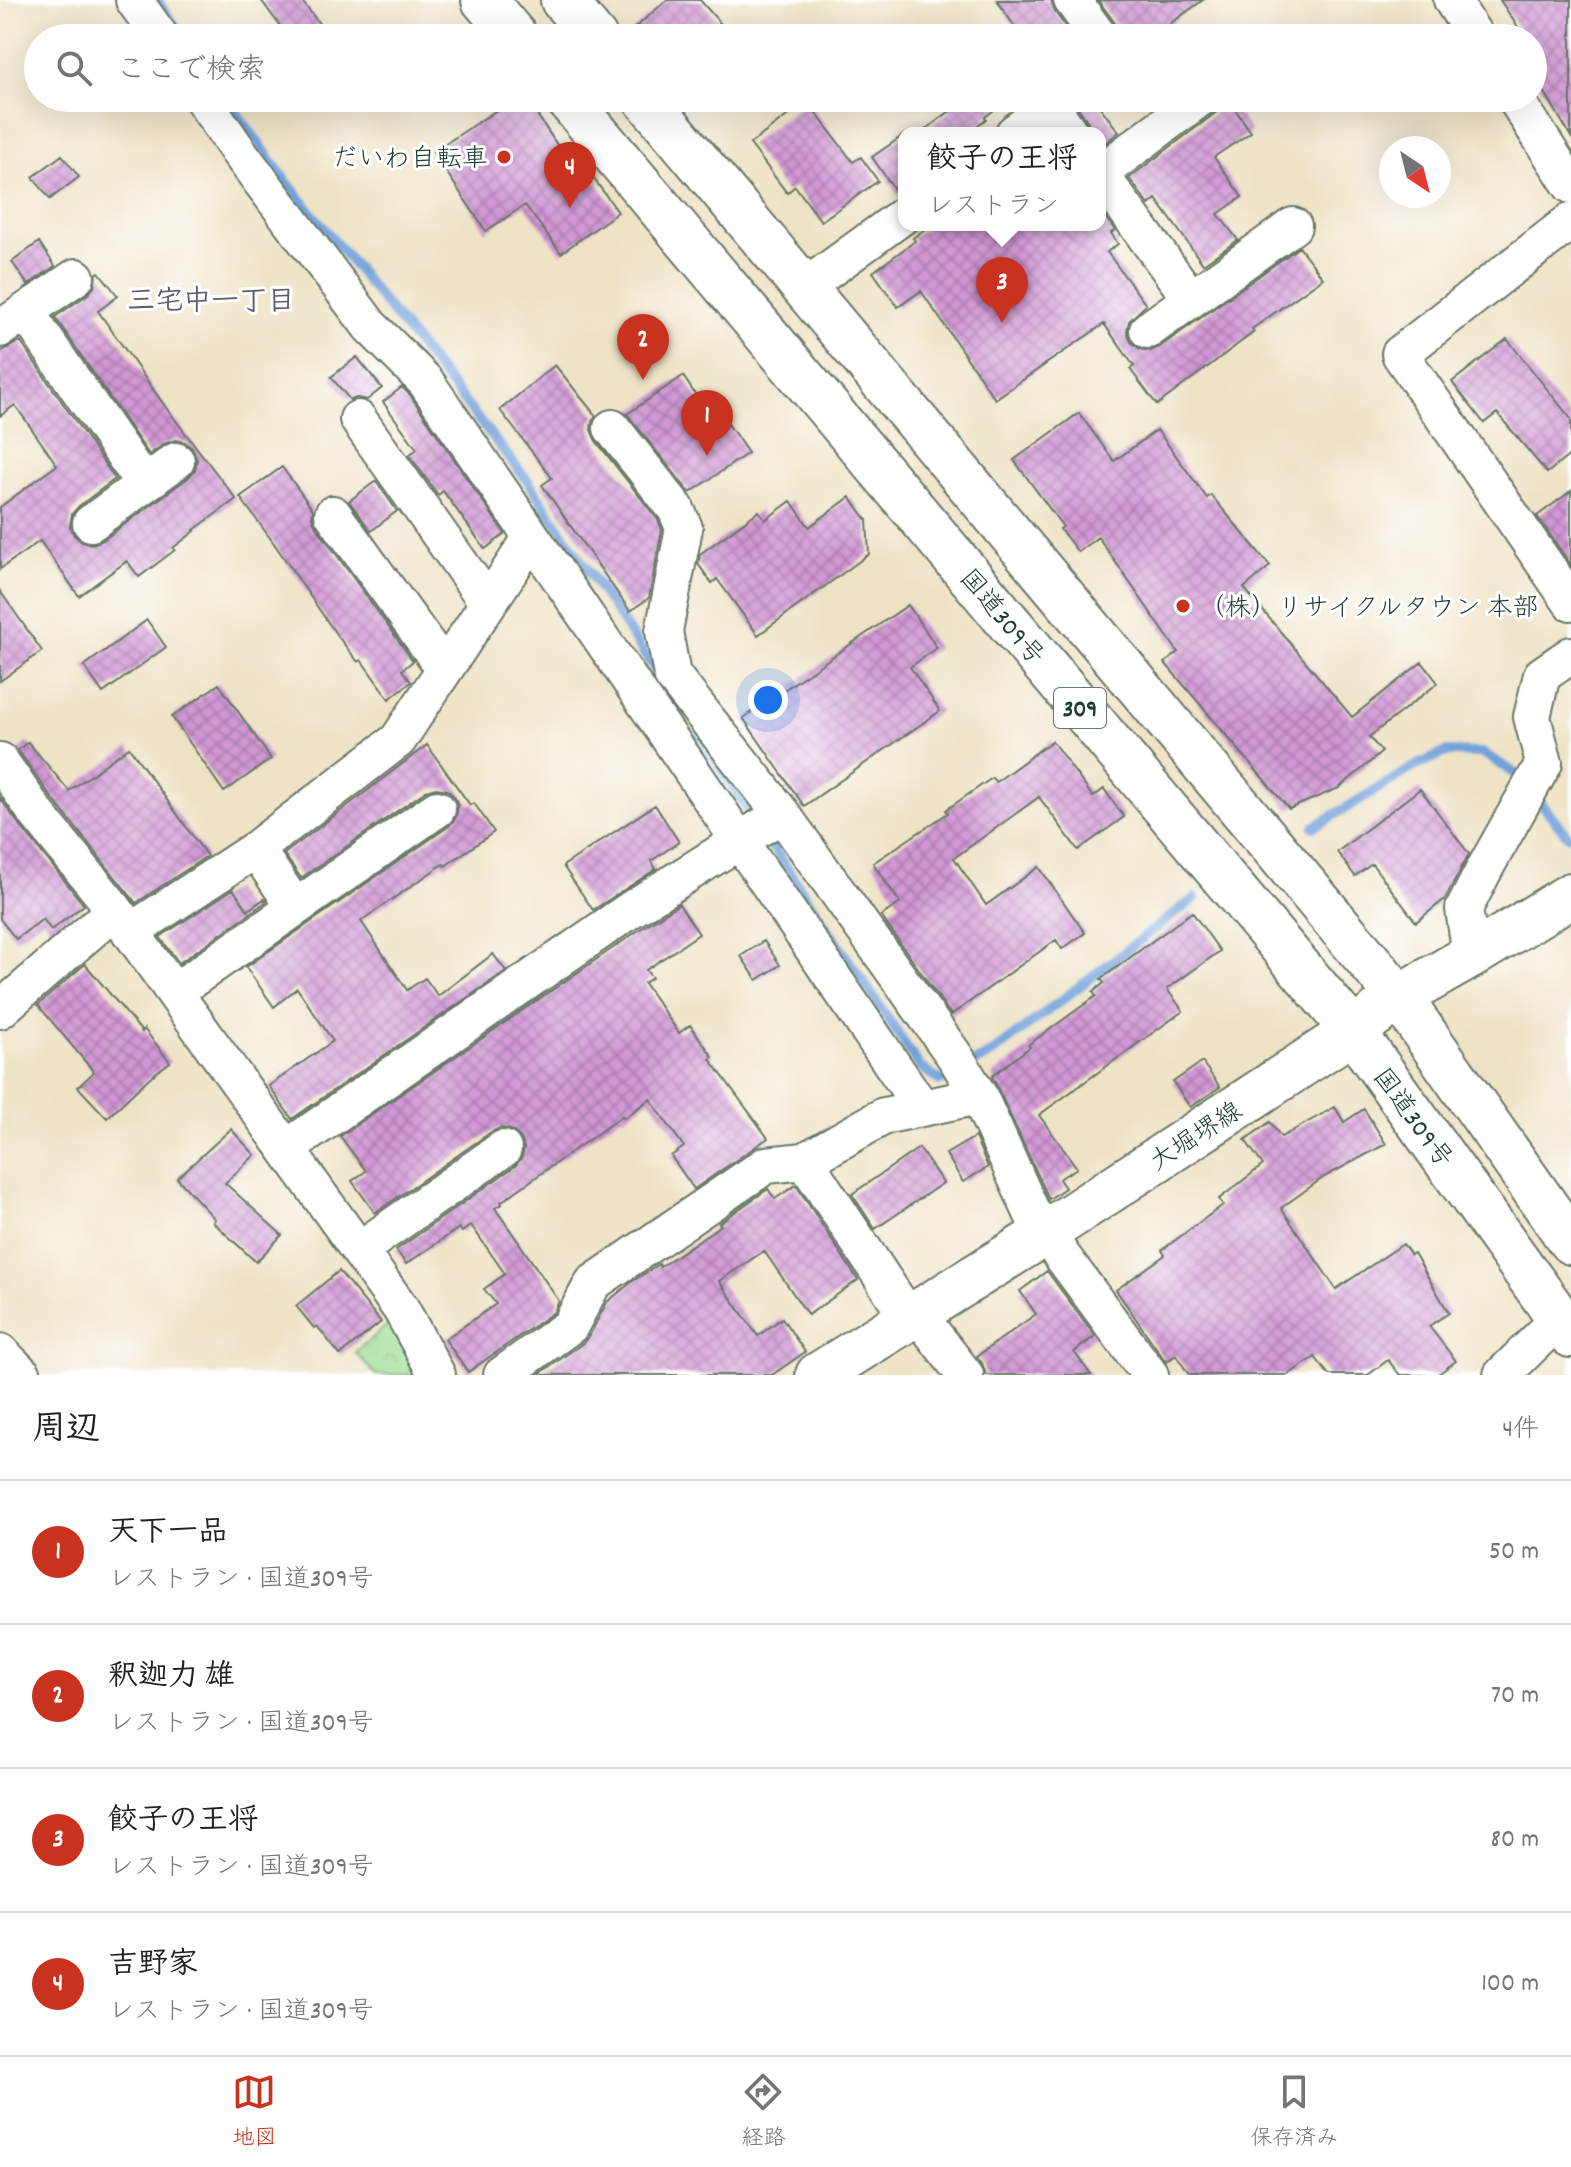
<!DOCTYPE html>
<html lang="ja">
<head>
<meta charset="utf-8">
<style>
  body { margin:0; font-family:Dekko,"Klee One",sans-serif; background:#f6f6f6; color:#202124 }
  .compass { position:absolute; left:1379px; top:136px; width:72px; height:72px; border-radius:50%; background:#fff; box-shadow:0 8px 32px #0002; rotate:145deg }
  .you { position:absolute; left:768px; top:700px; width:28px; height:28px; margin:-20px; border:6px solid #fff; border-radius:50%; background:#1a73e8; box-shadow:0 0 0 12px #1a73e833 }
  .badge { display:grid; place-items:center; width:52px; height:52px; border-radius:50%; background:#c8321e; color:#fff; font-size:26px; font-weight:700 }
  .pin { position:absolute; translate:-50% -66px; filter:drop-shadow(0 2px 4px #0008) }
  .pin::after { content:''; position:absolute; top:42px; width:28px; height:24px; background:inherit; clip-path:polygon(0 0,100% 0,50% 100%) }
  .popup { position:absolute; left:898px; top:127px; width:208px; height:104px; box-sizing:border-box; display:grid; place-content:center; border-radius:16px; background:#fff; filter:drop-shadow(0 2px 6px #0005); font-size:26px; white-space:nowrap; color:#757577 }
  .popup b { font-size:30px; color:#202124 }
  .popup::after { content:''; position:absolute; left:50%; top:100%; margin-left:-16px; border:16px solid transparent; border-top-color:#fff }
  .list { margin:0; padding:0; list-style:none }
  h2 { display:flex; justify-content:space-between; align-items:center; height:104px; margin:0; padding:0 32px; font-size:34px }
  h2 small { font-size:26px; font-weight:400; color:#757577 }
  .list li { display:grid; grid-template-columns:52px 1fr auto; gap:24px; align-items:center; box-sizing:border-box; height:144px; padding:0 32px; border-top:2px solid #e0e0e0 }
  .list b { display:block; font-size:30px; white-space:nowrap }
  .list p { margin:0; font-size:26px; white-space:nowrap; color:#757577 }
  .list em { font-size:26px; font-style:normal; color:#757577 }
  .icon { flex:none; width:44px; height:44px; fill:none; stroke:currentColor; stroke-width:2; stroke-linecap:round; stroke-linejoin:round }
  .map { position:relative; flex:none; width:1571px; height:1375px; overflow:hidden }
  .search { position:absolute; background:#fff; box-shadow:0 8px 32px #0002; left:24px; right:24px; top:24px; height:88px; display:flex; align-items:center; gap:20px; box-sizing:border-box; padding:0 28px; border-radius:44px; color:#757577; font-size:30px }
  .sheet { height:680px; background:#fff }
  nav { display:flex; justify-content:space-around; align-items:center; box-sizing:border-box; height:112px; border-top:2px solid #e0e0e0; background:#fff; font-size:22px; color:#757577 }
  nav a { display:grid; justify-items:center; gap:4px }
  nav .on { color:#c8321e }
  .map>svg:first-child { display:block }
</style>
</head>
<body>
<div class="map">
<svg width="1571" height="1375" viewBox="0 0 1571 1375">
  <defs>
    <pattern id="park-crowns" width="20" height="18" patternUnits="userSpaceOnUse" patternTransform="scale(2)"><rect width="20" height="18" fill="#9cdc91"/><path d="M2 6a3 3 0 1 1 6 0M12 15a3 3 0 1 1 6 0" fill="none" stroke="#7fb477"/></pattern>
    <pattern id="building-cross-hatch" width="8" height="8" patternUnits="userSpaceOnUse" patternTransform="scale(2)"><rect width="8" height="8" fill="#d298d6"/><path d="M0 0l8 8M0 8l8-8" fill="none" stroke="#aa7dae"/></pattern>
  </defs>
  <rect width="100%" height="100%" fill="#fff"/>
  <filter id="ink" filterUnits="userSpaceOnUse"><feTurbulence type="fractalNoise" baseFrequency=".0125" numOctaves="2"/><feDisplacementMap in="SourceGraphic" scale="16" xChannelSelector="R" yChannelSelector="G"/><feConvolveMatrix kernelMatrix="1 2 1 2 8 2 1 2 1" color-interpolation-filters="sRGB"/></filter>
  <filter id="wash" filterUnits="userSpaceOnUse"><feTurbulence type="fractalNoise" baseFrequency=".006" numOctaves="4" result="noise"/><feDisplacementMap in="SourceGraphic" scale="32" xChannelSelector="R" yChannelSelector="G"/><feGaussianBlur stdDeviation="1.8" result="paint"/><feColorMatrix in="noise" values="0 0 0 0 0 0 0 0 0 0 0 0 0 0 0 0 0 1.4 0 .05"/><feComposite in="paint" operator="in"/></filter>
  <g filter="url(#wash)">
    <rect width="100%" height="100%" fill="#efe3c6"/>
    <path fill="url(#park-crowns)" stroke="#5e8c62" stroke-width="2" d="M390,1323L426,1375H376L355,1352Z"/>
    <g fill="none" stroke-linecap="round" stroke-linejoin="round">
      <path stroke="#72a1db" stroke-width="10" d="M157,0L184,38
        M226,98L286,181L528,481L658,675
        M698,735L920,1067L940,1081L991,1054L1195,898
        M1314,827L1414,767L1446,752L1483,753L1519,776L1568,836"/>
    </g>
    <g id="blocks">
      <path fill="url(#building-cross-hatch)" d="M261,0H301L330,38H289Z
        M667,0H700L733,38H623Z
        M997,0H1051L1055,12L1074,38H1022Z
        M1098,0H1203L1170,24L1180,38H1121L1117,26Z
        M1500,0H1571V137L1533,72V38H1525Z
        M515,98H526L577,175L586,168L618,212L561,253L525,205L486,231L433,152Z
        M939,98H1010L985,117L986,119L968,133H921L950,111Z
        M1082,98H1093L1119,132L1100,147V133H1091L1088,122L1079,109Z
        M807,101L853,162L861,157L878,181L821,221L795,186L787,193L750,144Z
        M1230,102L1251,132L1214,157L1242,197L1218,214L1238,240L1203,264L1156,199L1149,205L1129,178Z
        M904,135V194L898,195L872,157Z
        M62,155L79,177L50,199L33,177Z
        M1100,210L1115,230L1111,233L1118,244L1107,252L1146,305L1129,321L1127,331L1131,342L1140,349L1151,351L1160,347L1299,247L1323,278L1252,329L1254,332L1157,405L1130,369L1134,366L1104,324L995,399L921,291L898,307L873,272L915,241L913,238L931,225H1100Z
        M39,242L55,266L28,285L12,262Z
        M99,272L118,296L98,311L167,409L236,499L194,530L195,531L173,548L175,550L139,577L127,561L79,596L40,541L0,569V507L57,465L15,405L0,416V352L20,341L115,479L79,506L72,514L70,526L74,535L82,542L92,544L103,540L188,478L195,470L197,460L192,448L185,442L175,440L164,444L149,455L55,317L88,294L94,287L96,274Z
        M1507,339L1571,419V454L1547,473L1497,413L1484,423L1452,382Z
        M357,357L382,388L367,400L357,398L350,400L331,377Z
        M555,365L596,416L592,421L591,430L596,441L658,520L662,530L649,598L630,611L542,485L552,478L500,410Z
        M683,376L719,430L728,424L748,453L690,493L627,414Z
        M402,387L410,395L505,534L485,549L443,491L438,495L409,455L417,449L383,402Z
        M1079,413L1114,461L1157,430L1207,498L1211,495L1270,566L1244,588L1352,717L1422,662L1438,683L1369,737L1382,752L1339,788L1289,809L1165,663L1178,652L1098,537L1078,552L1060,529L1063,527L1014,460Z
        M282,467L313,510L312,517L316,526L413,661L402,670L411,682L389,699L361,660L358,662L336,634L273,542L240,497Z
        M376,481L397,511L371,531L349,501Z
        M1571,491V565L1537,516Z
        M850,497L867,520L869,554L758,635L717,579L712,583L698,564L700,554L759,511L765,520L791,501L809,527Z
        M0,591L42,651L0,681Z
        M908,605L937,648L910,667L940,711L804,806L743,718Z
        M147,620L166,647L103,693L84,666Z
        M219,684L271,759L224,792L172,717Z
        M1052,741L1093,797L1104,789L1124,817L1078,850L1039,797L954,858L986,905L1039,867L1085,933L1062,949L1056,940L951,1015L881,916L900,903L873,863L948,813L946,810L992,778L996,782Z
        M28,742L69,791L129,747L207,856L136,903L51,797L18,750Z
        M427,745L470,805L474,803L494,832L445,866L443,864L361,921L407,990L425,978L438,996L493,954L506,971L292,1119L269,1086L333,1041L297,988L274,1007L246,967L449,826L456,817L458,806L454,796L447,790L436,788L426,791L301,878L284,854Z
        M1420,789L1469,854L1445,899L1416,922L1372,864L1355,876L1337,852Z
        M0,798L18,823L84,905L51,930L43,919L16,939L0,919Z
        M655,805L679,842L651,861L656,869L593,910L563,866Z
        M233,889L248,910L264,899L266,902L179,963L160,937Z
        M679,904L699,934L646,970L652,978L644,983L679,1033L690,1025L713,1057L710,1059L768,1138L694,1189L671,1156L684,1147L650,1099L624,1118L622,1116L501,1202L502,1204L495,1208L559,1301L554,1312L468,1372L445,1339L496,1304L484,1289L505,1274L471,1225L462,1232L459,1228L406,1264L396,1250L515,1166L522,1157L524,1148L521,1138L511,1130L500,1128L491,1132L375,1213L352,1181L366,1171L340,1136L642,928Z
        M1192,912L1220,951L1167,989L1183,1011L1039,1115L1077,1168L1059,1179L1065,1188L1049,1199L992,1076L1030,1047L1028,1045L1096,996L1093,992L1104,983L1101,979Z
        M764,941L780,965L757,980L741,956Z
        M85,964L142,1032L144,1029L170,1062L148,1079L107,1118L78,1087L94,1072L38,1005Z
        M1202,1062L1220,1087L1190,1107L1173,1082Z
        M1335,1107L1344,1122L1364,1109L1386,1144L1324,1177L1281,1208L1336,1289L1403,1244L1411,1255L1414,1253L1449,1313L1429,1326L1456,1361L1437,1375H1400L1388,1360L1368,1375H1329L1315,1357L1288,1375H1189L1176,1355L1166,1362L1116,1290L1165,1255L1162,1250L1223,1205L1219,1199L1263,1165L1245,1140L1270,1122L1281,1137Z
        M231,1129L255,1155L225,1183L282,1235L256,1262L213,1222L215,1219L177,1178Z
        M975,1137L988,1167L963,1182L946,1154Z
        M919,1148L943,1183L875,1229L852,1194Z
        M796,1185L858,1280L808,1315L764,1251L719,1281L758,1336L782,1318L805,1352L772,1375H538L583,1343L589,1336L607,1302L633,1281L659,1264L660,1267L721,1225L719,1223L768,1189L775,1199Z
        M339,1271L381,1322L340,1355L317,1326L314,1328L296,1306Z
        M1047,1271L1095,1336L1074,1352L1091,1375H986L982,1363L977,1356L1036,1314L1020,1291Z"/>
    </g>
  </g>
  <g filter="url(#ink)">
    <use href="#blocks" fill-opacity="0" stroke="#687767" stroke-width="2"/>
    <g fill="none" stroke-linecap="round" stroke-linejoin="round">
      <defs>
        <path id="minor" d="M134,0L161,38
          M1072,0L1100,38
          M1452,0L1476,38
          M202,98L239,152L370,326L426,382L922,1108
          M1515,98L1571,185
          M1051,106L1070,133
          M1014,133L1061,98
          M1100,173L1200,98
          M1100,174L1191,299
          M1571,221L1400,354L1571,602
          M804,288L904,215
          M26,312L144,484
          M0,329L76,277
          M1148,330L1293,226
          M358,419L488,603
          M612,428L676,509L684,528L664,631L672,675L782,814
          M333,514L444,668
          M91,523L176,461
          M0,761L34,810L115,910L401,1309L437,1375
          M256,849L295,907
          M130,932L256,849L398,740L532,537
          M1471,956L1464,909L1485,868L1544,763L1532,717L1542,675L1571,655
          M174,992L437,809
          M0,1010L115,910
          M287,1148L630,910L782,814L956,1058L979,1096L1042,1235
          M805,1161L909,1318
          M1045,1233L1150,1375
          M359,1250L503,1149
          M917,1313L965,1375
          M0,1352L23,1375
          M502,1375L570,1326L593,1283L766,1165L805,1161L884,1116L979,1096
          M1502,1375L1559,1319"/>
        <path id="major" d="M818,1375L1042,1235L1353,1031L1399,997L1471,956L1571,895"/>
        <path id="highway" d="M484,0L516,38
          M563,0L595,38
          M567,98L1353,1031L1571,1335
          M645,98L1399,997L1571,1242"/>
      </defs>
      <use href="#minor" stroke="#687767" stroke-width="40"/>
      <use href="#major" stroke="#687767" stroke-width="48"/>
      <use href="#highway" stroke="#687767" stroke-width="48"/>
      <use href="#minor" stroke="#fff" stroke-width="36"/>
      <use href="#major" stroke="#fff" stroke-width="44"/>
      <use href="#highway" stroke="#fff" stroke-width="44"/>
    </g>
  </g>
  <g fill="#c8321e" stroke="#fff" stroke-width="3">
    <circle cx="504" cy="157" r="8"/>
    <circle cx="1183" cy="606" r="8"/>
  </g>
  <g text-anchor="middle" stroke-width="6" stroke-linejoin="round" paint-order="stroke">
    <rect fill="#fff" stroke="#627771" stroke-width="2" x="1054" y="688" width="52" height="40" rx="6"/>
    <g font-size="24" font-weight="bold" fill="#1f3d34">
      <text x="1080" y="716">309</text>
    </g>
    <g font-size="26" fill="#1f3d34" stroke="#fff" text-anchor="end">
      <text x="488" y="166">だいわ自転車</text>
      <text x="1199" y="615" text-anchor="start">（株）リサイクルタウン 本部</text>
    </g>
    <g font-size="26" fill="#1f3d34" stroke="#fff">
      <text transform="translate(1003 616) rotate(50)" y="9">国道309号</text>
      <text transform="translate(1414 1117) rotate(54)" y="9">国道309号</text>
      <text transform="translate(1195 1135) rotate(-33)" y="9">大堀堺線</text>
    </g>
    <g font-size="28" font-weight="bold" fill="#5e5d6d" stroke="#fff">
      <text x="211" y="309">三宅中一丁目</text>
    </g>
  </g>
</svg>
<svg class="compass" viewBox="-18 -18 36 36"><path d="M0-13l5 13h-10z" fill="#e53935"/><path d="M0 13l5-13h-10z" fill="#757577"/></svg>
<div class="you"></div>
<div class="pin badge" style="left:707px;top:456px">1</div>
<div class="pin badge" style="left:643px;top:380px">2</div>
<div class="pin badge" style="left:1002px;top:323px">3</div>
<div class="popup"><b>餃子の王将</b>レストラン</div>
<div class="pin badge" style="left:570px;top:208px">4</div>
<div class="search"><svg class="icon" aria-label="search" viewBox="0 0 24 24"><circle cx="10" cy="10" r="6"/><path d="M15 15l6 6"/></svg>ここで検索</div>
</div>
<section class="sheet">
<h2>周辺<small>4件</small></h2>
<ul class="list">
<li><span class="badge">1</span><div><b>天下一品</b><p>レストラン · 国道309号</p></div><em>50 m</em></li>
<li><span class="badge">2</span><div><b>釈迦力 雄</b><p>レストラン · 国道309号</p></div><em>70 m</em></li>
<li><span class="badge">3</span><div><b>餃子の王将</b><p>レストラン · 国道309号</p></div><em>80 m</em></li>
<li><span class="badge">4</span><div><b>吉野家</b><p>レストラン · 国道309号</p></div><em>100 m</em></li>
</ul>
</section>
<nav>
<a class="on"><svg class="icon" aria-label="map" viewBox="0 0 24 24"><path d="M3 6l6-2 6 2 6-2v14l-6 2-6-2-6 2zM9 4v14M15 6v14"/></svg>地図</a>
<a><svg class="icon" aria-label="directions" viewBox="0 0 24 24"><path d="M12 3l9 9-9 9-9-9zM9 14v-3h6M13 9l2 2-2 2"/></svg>経路</a>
<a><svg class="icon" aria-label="saved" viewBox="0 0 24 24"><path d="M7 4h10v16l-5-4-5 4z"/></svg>保存済み</a>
</nav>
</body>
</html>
